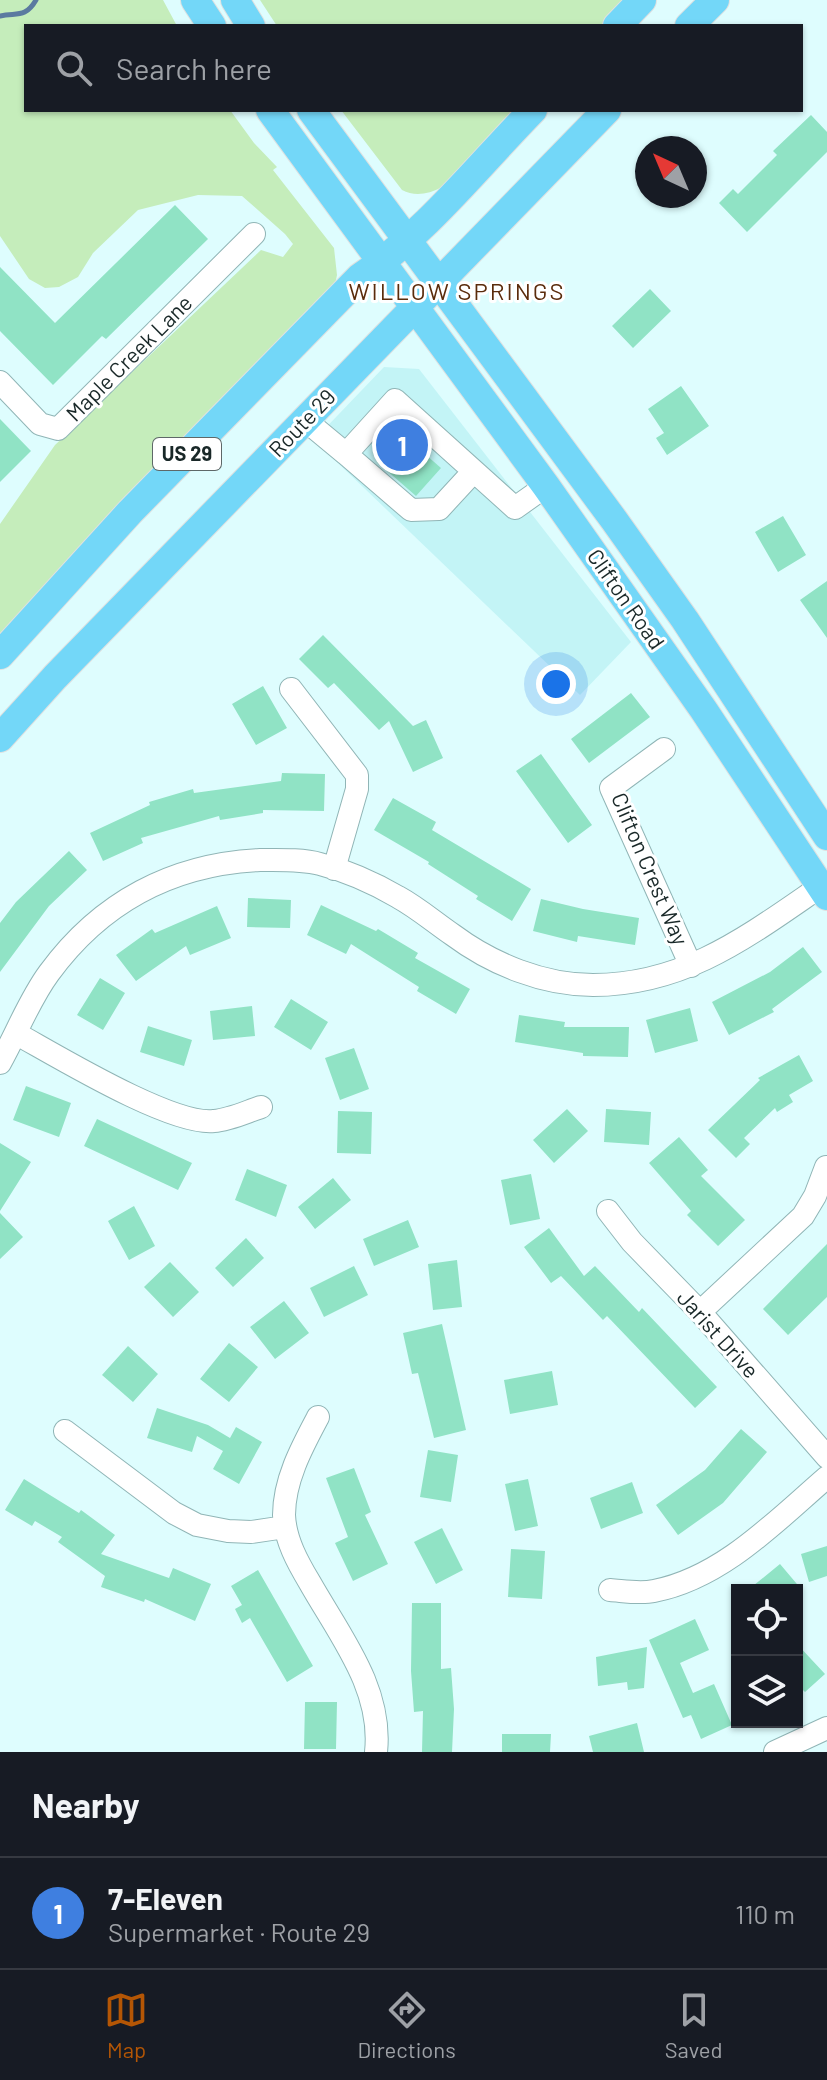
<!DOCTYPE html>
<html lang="en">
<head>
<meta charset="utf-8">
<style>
  body { margin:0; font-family:Barlow,sans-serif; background:#242831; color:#f1f3f6 }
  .controls { position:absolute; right:24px; bottom:24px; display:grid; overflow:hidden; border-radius:0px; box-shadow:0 2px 6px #0004 }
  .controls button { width:72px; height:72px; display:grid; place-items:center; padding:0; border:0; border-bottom:2px solid #363941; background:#171b24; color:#f1f3f6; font:40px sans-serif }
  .compass { position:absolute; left:635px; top:136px; width:72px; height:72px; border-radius:50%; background:#171b24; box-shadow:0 2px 6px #0004; rotate:316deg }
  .you { position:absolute; left:556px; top:684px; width:28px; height:28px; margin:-20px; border:6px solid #fff; border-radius:50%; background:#1a73e8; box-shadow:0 0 0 12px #1a73e833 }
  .badge { display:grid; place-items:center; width:52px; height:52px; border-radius:50%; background:#b45605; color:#fff; font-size:26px; font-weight:700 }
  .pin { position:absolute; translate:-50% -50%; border:4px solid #fff; box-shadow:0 2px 8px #0006 }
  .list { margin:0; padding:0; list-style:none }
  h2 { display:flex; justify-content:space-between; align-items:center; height:104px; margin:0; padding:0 32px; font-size:34px }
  h2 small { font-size:26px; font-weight:400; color:#9ea1a6 }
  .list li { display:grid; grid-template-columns:52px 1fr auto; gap:24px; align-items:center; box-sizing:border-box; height:112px; padding:0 32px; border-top:2px solid #363941 }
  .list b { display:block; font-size:30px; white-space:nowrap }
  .list p { margin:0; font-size:26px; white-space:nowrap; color:#9ea1a6 }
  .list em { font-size:26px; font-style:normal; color:#9ea1a6 }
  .icon { flex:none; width:44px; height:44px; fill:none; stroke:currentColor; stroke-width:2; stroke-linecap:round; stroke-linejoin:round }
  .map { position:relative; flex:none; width:827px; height:1752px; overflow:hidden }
  .search { position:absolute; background:#171b24; box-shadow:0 2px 6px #0004; left:24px; right:24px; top:24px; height:88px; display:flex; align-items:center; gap:20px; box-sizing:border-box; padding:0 28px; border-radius:0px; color:#9ea1a6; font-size:30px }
  .sheet { height:216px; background:#171b24 }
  nav { display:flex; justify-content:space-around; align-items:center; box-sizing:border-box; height:112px; border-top:2px solid #363941; background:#171b24; font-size:22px; color:#9ea1a6 }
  nav a { display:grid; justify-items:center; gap:4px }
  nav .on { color:#b45605 }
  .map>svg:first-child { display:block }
</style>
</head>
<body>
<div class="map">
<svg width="827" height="1752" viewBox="0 0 827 1752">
  <rect width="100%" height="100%" fill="#defdfe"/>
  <path fill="#c3f4f6" d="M384,367L419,369L631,642L580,695L314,440Z"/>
  <path fill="#c5edbb" d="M0,0H163L177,26H26V110H230L254,143L277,167L273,170L334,248L337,275L332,299L0,668V524L55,445L261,250L283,257L293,244L285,234L242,196L198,195L138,210L93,253L78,277L59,287L45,288L29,279L0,236Z
    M260,0H629L605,26H277Z
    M341,110H524C499,136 443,212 402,190Z"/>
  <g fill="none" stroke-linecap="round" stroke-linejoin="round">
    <path stroke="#5b7aa0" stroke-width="5" d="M0,16C16,12 25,19 36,0"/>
  </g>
  <path fill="#90e3c5" d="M811,115L827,132V152L747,232L719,203L733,189L738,194L777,155L773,151Z
    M175,205L208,239L106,339L102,336L53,385L0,331V267L55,323Z
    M650,289L671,311L633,348L612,326Z
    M681,386L709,426L667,455L656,438L664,433L648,409Z
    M0,419L31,451L0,482Z
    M402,434L441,468L416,496L377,462Z
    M783,516L806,555L778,572L755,532Z
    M827,581V638L800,600Z
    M323,635L413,726L426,720L443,758L413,772L389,721L379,730L334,683L328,688L299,659Z
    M263,686L287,728L256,745L232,704Z
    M631,693L650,717L589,763L571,739Z
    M541,754L592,825L568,843L516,771Z
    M282,773L325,774L324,811L263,810V813L220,820L219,816L141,838L143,843L103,861L90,833L150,805L149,802L193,789L194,793L281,781Z
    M393,798L436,822L432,830L531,889L512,921L476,899L478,896L428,864L429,862L374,830Z
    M69,851L87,870L49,906L0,972V923L16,902Z
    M248,898L291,900L290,928L247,927Z
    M541,899L583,909L639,918L635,945L578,936L577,942L533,931Z
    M321,905L376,931L378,929L418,953L415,958L470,989L456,1014L417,991L419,987L351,944L346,954L307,935Z
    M217,906L231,938L190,955L186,946L136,981L116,955L152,929L155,933Z
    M803,947L822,972L772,1009L774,1012L729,1035L712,1002L770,972Z
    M100,978L125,993L103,1030L77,1015Z
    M291,999L328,1022L311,1050L274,1027Z
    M252,1006L255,1036L213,1040L210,1011Z
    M690,1008L698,1041L655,1053L646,1020Z
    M519,1015L565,1022L564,1027H629L628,1057L583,1056V1053L515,1042Z
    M148,1026L192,1040L184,1066L140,1052Z
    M354,1048L369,1089L340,1100L325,1058Z
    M799,1055L813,1081L789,1095L793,1102L777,1112L775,1108L744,1138L750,1144L736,1158L708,1130L760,1080L758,1078Z
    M26,1086L71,1103L59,1137L13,1120Z
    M567,1109L588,1131L554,1163L533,1140Z
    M606,1109L651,1112L649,1145L604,1142Z
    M338,1111L372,1112L371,1154L337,1153Z
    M97,1119L192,1163L178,1190L84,1146Z
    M679,1137L708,1170L701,1176L745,1220L718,1246L687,1215L691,1211L649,1163Z
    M0,1143L31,1162L0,1211Z
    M247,1169L287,1185L276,1217L235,1200Z
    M531,1174L540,1219L510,1225L501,1180Z
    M333,1178L351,1200L315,1229L298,1207Z
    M134,1206L155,1246L129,1260L108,1221Z
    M0,1213L23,1237L0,1259Z
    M408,1220L419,1247L374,1266L363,1239Z
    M549,1228L584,1276L595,1266L639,1312L642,1308L717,1387L695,1408L607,1316L603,1320L561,1276L551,1283L524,1247Z
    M246,1238L264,1258L233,1287L215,1268Z
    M827,1244V1297L788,1335L763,1309Z
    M457,1260L462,1307L433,1310L428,1264Z
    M170,1262L199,1292L173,1317L144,1287Z
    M354,1266L368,1295L324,1317L310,1288Z
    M284,1301L309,1333L275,1359L250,1327Z
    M442,1324L466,1430L434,1438L418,1373L412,1374L403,1333Z
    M229,1343L258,1367L229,1402L200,1379Z
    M128,1346L158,1374L133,1402L102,1375Z
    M552,1371L558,1405L510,1414L504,1380Z
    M157,1408L208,1425L230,1438L236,1427L262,1442L239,1484L213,1469L223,1451L197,1436L192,1452L147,1438Z
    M741,1429L767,1452L723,1503L678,1535L656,1505L705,1470Z
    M428,1450L458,1455L451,1502L420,1497Z
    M354,1468L371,1512L365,1515L388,1564L353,1581L335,1543L348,1537L326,1478Z
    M24,1479L79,1513L81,1510L115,1535L101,1554L169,1578L173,1568L211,1584L195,1621L145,1599L144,1602L101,1587L105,1576L58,1542L62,1537L35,1521L32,1526L5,1510Z
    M528,1479L538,1526L515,1531L505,1484Z
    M632,1482L643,1513L601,1529L590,1498Z
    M442,1528L463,1570L436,1584L414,1542Z
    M827,1546V1576L809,1582L801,1554Z
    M511,1549L545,1551L542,1599L508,1597Z
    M780,1564L802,1590H748Z
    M258,1570L313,1666L287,1682L250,1618L242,1623L235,1609L242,1605L231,1586Z
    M412,1603H441V1669L451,1668L454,1709L452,1752H422L423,1711L414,1712L411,1671Z
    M695,1619L709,1650L680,1663L693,1693L714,1684L732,1725L701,1739L691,1715L683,1718L649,1640Z
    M797,1644L825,1674L805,1692L797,1684Z
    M647,1647L644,1688L628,1690L627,1682L598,1686L596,1657Z
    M305,1702H337L336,1749H304Z
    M637,1723L644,1752H593L589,1736Z
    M502,1734H551L550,1752H502Z"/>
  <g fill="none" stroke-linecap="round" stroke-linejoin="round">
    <defs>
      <path id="minor" d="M0,382L40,424L58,429L254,234
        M305,420L346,454L395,400L515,508L546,486
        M346,454L411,510L439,509L474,471
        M291,689L357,775V789L334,869
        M664,749L611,788L691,966
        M17,1034C57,1056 172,1126 214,1121C229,1120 246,1112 261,1107
        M0,1063C17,1033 29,1000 49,973C101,902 173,864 260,860C279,860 302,859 320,864C347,871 374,883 398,897C418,908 434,922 453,935C492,964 543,985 593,985C688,985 752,933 827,882
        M608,1211L632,1242L700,1312L827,1457
        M700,1312L803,1216L815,1196L826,1167
        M318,1417C302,1447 284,1480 284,1515C285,1540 298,1563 310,1583C340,1636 383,1689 376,1752
        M65,1431L174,1513L197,1525L228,1531L251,1532L285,1527
        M610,1590C624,1591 640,1594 654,1591C722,1578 776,1521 827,1477
        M775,1752L827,1728"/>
      <path id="major" d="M195,0L212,26
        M235,0L251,26
        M617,26L642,0
        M689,26L715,0
        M270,110L546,486L703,709L827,896
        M311,110L614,520L685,620L827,836
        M0,655L130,512L360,277C427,232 477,167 533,110
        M0,738L55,677L607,110"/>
    </defs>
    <use href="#minor" stroke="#90b5b6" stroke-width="24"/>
    <use href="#major" stroke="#dfe1e1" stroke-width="30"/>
    <use href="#minor" stroke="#fff" stroke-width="22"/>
    <use href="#major" stroke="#73d7f8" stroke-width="28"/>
  </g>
  <g text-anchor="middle" stroke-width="6" stroke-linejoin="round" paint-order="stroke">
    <rect fill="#fff" stroke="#5e6868" stroke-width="2" x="153" y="438" width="68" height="32" rx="6"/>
    <g font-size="20" font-weight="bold" fill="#192828">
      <text x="187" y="461">US 29</text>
    </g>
    <g font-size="22" fill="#192828" stroke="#fff">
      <text transform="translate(129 358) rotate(-45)" y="8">Maple Creek Lane</text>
      <text transform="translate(302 423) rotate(-46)" y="8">Route 29</text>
      <text transform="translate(626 599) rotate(55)" y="8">Clifton Road</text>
      <text transform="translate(650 869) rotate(67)" y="8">Clifton Crest Way</text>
      <text transform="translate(718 1334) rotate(48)" y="8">Jarist Drive</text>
    </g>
    <g font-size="24" letter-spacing="2" fill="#5a2c0c" stroke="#fff">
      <text x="457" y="300">WILLOW SPRINGS</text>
    </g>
  </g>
</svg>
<div class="controls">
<button><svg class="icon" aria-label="locate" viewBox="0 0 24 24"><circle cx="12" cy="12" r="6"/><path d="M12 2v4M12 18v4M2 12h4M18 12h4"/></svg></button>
<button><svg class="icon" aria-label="layers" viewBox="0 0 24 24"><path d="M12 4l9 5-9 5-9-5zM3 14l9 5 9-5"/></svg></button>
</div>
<svg class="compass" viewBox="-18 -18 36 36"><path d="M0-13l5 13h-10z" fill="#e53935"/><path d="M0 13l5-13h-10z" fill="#9ea1a6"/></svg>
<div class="you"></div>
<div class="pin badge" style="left:402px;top:445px;background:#3f7fe0">1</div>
<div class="search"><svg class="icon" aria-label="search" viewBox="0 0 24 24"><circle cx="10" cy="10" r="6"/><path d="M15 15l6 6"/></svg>Search here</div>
</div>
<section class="sheet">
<h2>Nearby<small></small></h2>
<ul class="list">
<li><span class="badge" style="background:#3f7fe0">1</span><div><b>7-Eleven</b><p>Supermarket · Route 29</p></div><em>110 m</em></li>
</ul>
</section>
<nav>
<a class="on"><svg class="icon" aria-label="map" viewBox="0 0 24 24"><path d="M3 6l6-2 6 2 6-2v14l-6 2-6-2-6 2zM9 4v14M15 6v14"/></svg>Map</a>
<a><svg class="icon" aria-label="directions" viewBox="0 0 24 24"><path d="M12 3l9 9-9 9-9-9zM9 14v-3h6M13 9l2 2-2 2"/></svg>Directions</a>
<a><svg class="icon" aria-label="saved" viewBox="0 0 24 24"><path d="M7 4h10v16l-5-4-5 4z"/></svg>Saved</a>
</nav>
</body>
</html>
